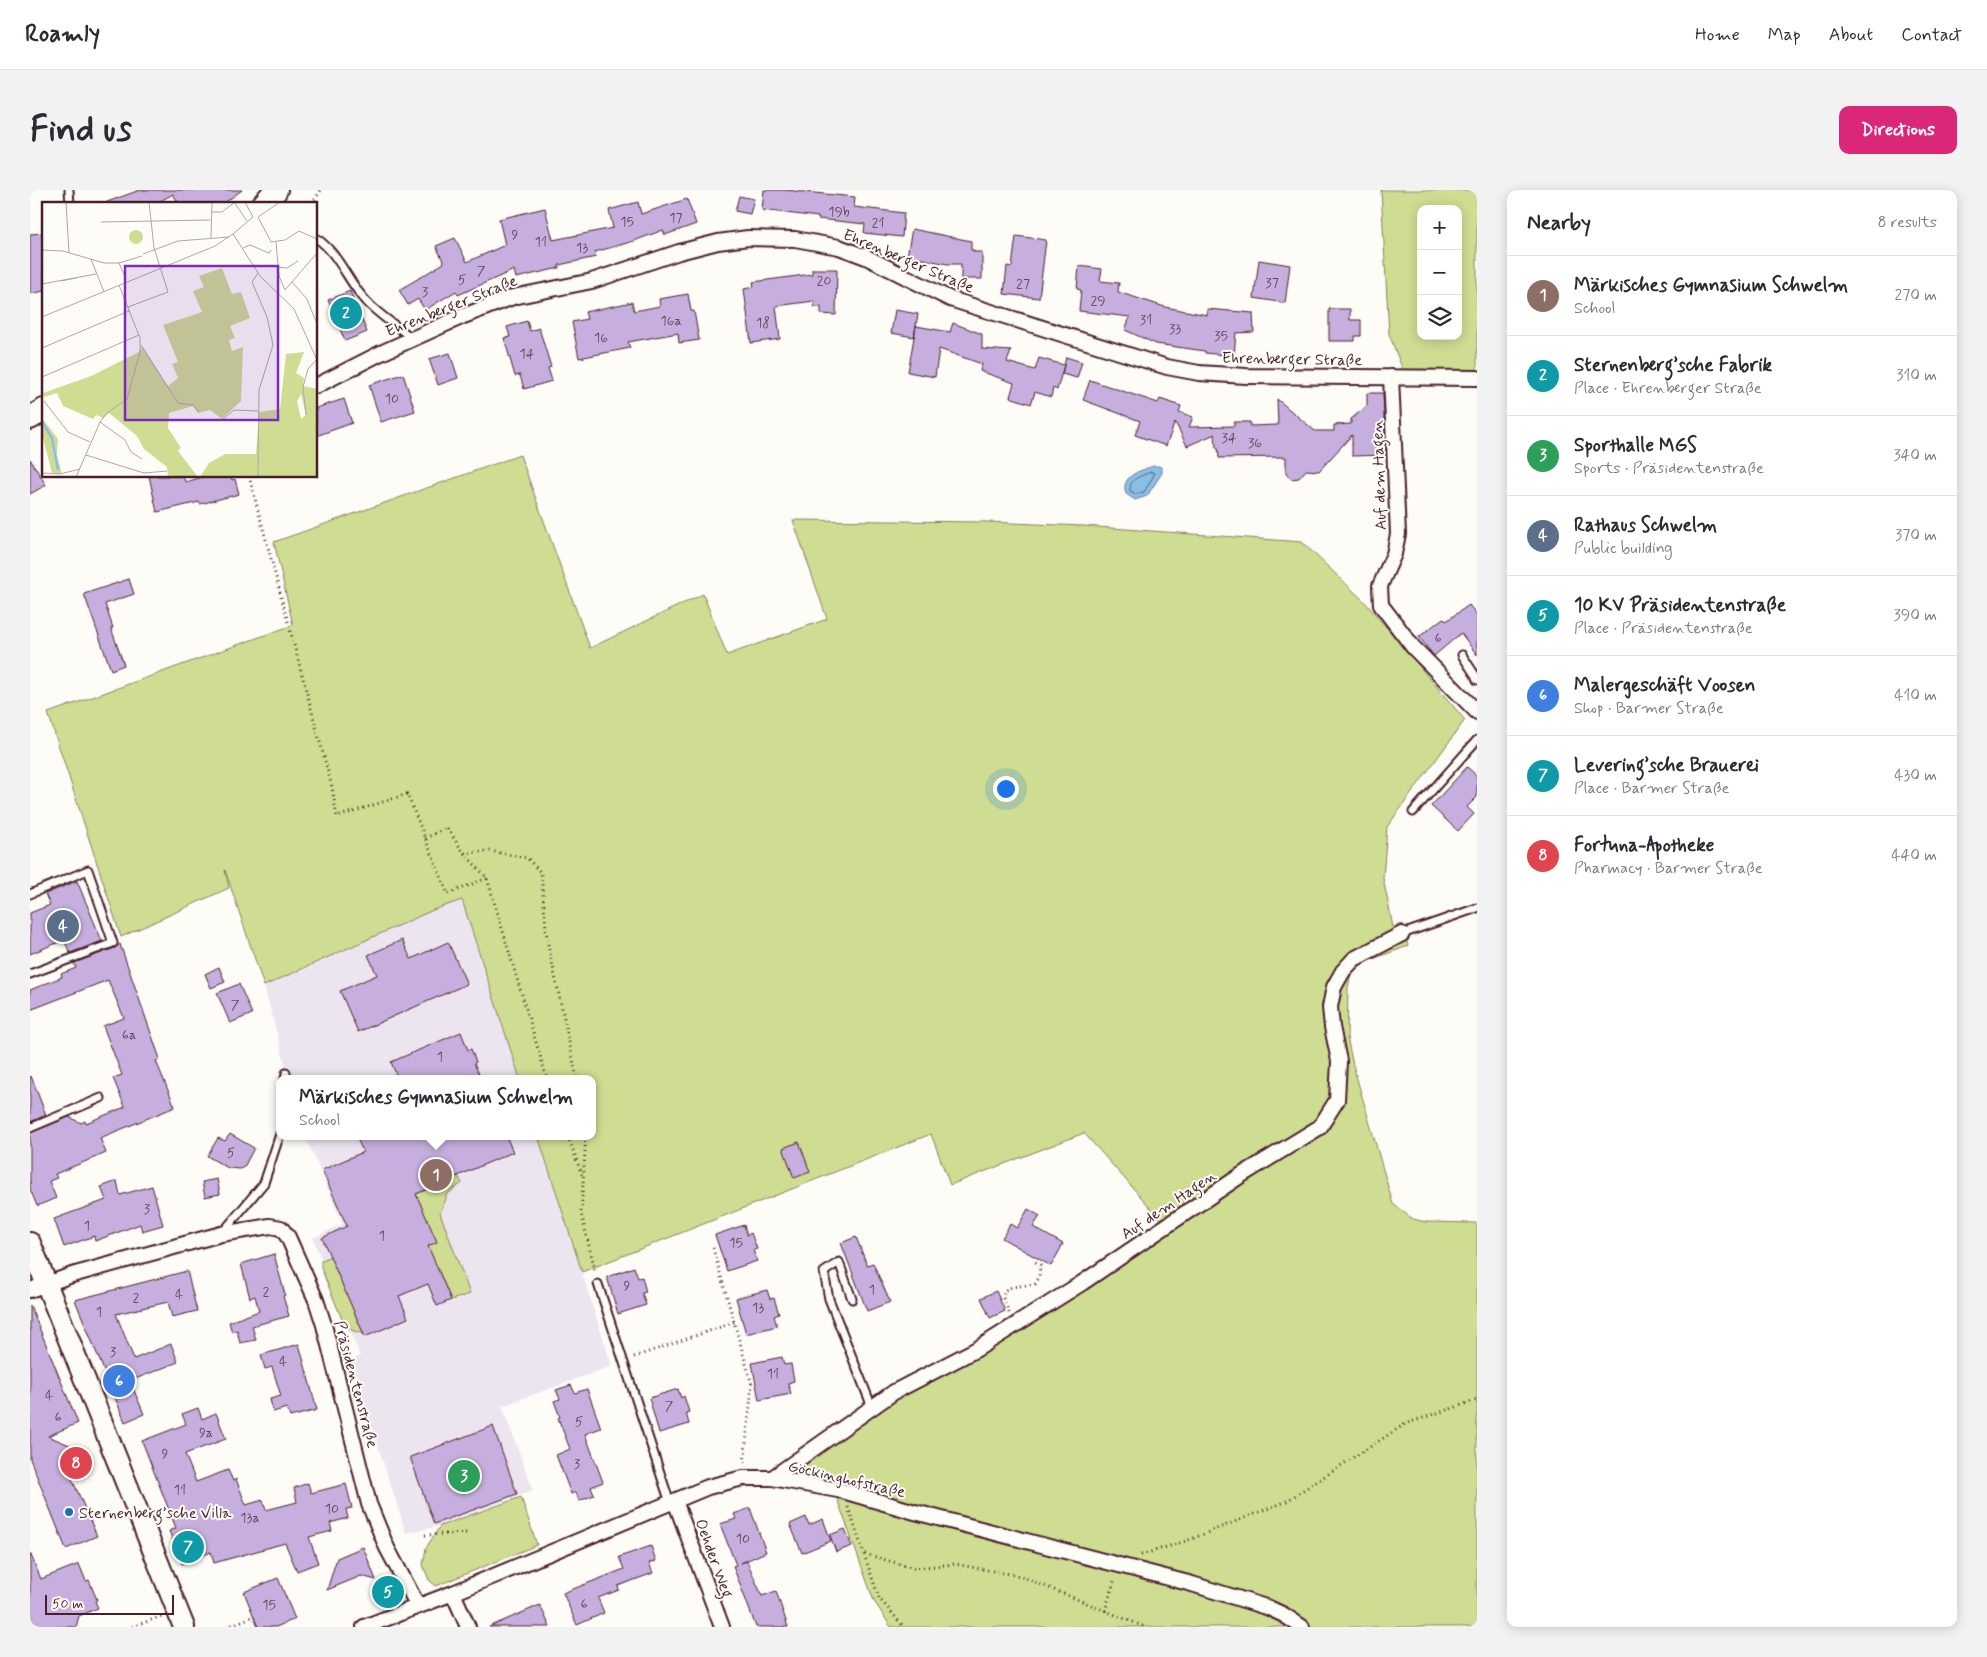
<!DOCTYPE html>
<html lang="en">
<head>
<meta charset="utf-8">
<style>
  body { margin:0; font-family:Mynerve,sans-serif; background:#f2f2f3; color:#2b2b33 }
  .controls { position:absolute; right:15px; top:15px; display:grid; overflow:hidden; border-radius:10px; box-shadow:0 2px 12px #0003 }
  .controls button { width:45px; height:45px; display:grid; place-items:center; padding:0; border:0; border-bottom:1px solid #e1e1e2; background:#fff; color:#2b2b33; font:25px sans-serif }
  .scale { position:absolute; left:15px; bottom:12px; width:129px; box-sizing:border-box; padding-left:5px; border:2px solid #4a1f2b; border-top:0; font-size:14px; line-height:18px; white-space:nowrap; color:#4a1f2b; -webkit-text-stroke:4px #fdfcf7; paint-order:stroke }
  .you { position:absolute; left:975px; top:598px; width:18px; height:18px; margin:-12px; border:4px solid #fff; border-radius:50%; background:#1a73e8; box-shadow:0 0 0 8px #1a73e833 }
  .badge { display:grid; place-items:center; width:32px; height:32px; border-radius:50%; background:#db2777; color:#fff; font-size:16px; font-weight:700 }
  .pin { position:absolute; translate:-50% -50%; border:2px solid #fff; box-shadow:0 1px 5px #0006 }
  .popup { position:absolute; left:246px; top:885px; width:320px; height:65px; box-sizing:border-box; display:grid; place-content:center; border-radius:10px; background:#fff; filter:drop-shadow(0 1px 4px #0005); font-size:16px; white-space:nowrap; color:#7c7c81 }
  .popup b { font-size:19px; color:#2b2b33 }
  .popup::after { content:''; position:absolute; left:50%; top:100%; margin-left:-10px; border:10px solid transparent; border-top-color:#fff }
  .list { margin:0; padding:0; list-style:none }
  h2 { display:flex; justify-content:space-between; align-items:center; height:65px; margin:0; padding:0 20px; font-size:21px }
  h2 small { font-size:16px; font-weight:400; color:#7c7c81 }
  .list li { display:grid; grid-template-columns:32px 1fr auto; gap:15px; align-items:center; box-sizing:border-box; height:80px; padding:0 20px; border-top:1px solid #e1e1e2 }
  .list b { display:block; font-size:19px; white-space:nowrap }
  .list p { margin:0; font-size:16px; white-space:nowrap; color:#7c7c81 }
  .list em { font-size:16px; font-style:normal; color:#7c7c81 }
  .icon { flex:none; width:28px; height:28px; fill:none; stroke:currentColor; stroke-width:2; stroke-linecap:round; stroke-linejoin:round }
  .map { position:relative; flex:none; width:1447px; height:1437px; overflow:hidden; border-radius:10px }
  header { display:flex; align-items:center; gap:30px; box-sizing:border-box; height:70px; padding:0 25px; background:#fff; border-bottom:1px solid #e1e1e2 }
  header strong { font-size:24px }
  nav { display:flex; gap:28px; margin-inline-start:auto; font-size:18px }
  .intro { display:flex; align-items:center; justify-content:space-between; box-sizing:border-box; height:120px; padding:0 30px }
  h1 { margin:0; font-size:35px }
  .button { padding:12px 22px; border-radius:10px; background:#db2777; color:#fff; font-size:18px; font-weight:700 }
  main { display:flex; gap:30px; padding:0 30px }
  aside { flex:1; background:#fff; border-radius:10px; box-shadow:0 2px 12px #0003 }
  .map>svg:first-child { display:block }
</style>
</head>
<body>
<header>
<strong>Roamly</strong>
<nav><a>Home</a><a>Map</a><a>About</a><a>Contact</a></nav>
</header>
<div class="intro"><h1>Find us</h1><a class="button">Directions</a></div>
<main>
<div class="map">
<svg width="1447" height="1437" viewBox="0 0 1447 1437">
  <rect width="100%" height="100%" fill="#fdfcf7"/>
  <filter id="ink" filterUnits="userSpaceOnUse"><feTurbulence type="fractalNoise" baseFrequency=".02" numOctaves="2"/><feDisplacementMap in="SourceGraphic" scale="10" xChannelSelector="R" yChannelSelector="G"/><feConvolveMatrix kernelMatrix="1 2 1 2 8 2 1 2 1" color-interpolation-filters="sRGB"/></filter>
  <g filter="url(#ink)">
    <path fill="#ece5f0" d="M432,709L490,889H259L234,796L403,720Z
      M275,946H508L582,1176L472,1216L503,1300L405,1337L376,1343L321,1172L330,1166L283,1048L313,1034Z"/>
    <path fill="#cedd91" stroke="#8c7e5e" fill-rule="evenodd" d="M1351,0H1447V187L1374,183L1359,144ZM1391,19H1428V146H1391Z
      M490,265L560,458L673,404L697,465L797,429L763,330L957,332L1054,336L1272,352L1334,411L1435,530L1357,637L1353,688L1363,737L1373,734L1378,756L1335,772L1321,784L1318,797L1317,847L1323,875L1363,1014L1383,1029L1396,1032L1447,1033V1437H861L844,1411L805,1303L748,1283L860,1198L1020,1110L1134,1033L1054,943L920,995L901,944L552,1082L508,946H562V889H490L432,710L403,720L234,796L195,680L199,698L91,747L18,523L263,435L244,352Z
      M428,986L432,993L416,1005V1009L410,1023L440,1104L421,1110L405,1072L398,1075L386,1004Z
      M300,1066L334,1144L321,1140L314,1134L291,1078V1071Z
      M491,1307L507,1355L406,1396L399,1390L393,1375L396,1358L410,1336Z"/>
    <path fill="#89bfe7" stroke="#707f9c" d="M1123,276H1129L1132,278V283L1117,306L1105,310L1096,304C1090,286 1109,281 1123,276Z"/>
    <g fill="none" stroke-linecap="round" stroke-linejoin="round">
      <path stroke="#635f76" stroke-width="1" d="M1121,282L1124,283V285L1114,302L1106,304L1100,301C1099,288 1111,286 1121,282Z"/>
    </g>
    <path fill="#c6afde" stroke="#4a1f2b" d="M110,0H212L193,14H149L143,4L125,14H77V12Z
      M734,0H754L825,7L824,17L874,23L872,47L834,43L835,34L788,29V27L732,20Z
      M709,6L724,9L720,24L705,21Z
      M657,9L666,34L635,45L633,40L604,51L565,62L566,67L529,75V78L486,88L484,80L428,105L426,101L395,120L388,109L378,115L369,100L414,73L406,56L425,48L437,72L475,55L469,29L515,18L523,50L583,38L579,20L608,12L611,24Z
      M882,39L941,51V60H944V62H952V89H931V74H918L877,66Z
      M14,43V101L0,104V44Z
      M986,46L1016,50L1009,108L974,104L977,76L982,77Z
      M1229,70L1260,75L1255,113L1224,108Z
      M1049,76L1072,79L1070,91L1089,93L1088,102L1135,117L1177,125V119L1223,123L1224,142L1206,143L1204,166L1175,163V161L1126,154L1095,140L1100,127L1049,121L1051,100L1047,99Z
      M782,79H807L806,125L791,124V117H784V111L746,116L750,149L721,153L714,99L724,97L723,92L782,84Z
      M320,101L337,142L315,151L298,110Z
      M658,104L661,121H664L669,150L649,153L648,143L598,152L600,158L549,168L542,132L557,129L555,122L602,112L604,121L630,116L629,109Z
      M1299,119H1320V130H1331V146H1325V151H1299Z
      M865,120L888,124L884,147L861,143Z
      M497,131L500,141L509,138L521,177L518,178L522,191L494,199L490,185L485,186L474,148L480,147L477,137Z
      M923,133L952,144V159L981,161L977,172L1005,180L1009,168L1034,175L1027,200L1023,198L1021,207L1005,202L1001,214L980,207L984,193L950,181L952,174L909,159L905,187L878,182L886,136L920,142Z
      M420,163L428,188L408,195L399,169Z
      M1036,167L1052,172L1047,188L1032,184Z
      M373,184L385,221L351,232L339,195Z
      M1060,190L1128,213L1130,209L1151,216L1149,222L1163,227L1159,237L1204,236V232H1220V236L1248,235L1247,209L1285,241H1304V235L1321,234V229L1337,216V203H1353L1356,265L1322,266V245L1289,281L1276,280L1269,288L1261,289L1256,283V267L1189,268L1188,258H1186L1185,244L1157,256L1145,232L1136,256L1105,245L1110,231L1053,210Z
      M314,209L322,233L286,246V218Z
      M0,269L16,295L0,304Z
      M119,286H153L155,292L177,286H201L202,290L205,289L209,304L170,314L169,312L127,322Z
      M99,389L104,404L75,414L83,438H81L94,475L81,480L54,404Z
      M1439,415L1447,425V465L1431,443L1404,466L1389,447L1413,428L1416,431Z
      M1437,577L1447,586V607L1437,617L1444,624L1428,641L1401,616Z
      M47,691L72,751L40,763L34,750L0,764V723L20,715L15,704Z
      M372,750L381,769L418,752L437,794L328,842L310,801L347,785L338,765Z
      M90,754L130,869L126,871L145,917L70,948L76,963L25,984L27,988L19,991L26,1008L7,1016L0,999V943L39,927L51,933L55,931L56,933L95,917L83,888L92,885L73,836L94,828L78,790L0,820V800L32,787L31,784L46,778L44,773L85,758Z
      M189,777L195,792L181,798L175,784Z
      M209,794L222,824L200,833L187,803Z
      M431,842L438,860L441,859L446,872L444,873L451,889H368L361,872Z
      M1,886L16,925L0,932V887Z
      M200,944L224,958L214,977L210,979L198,978L177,966L188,948L195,951Z
      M326,946H476L483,962L386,1004L407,1052L398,1056L421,1110L407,1116L398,1094L369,1106L378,1128L335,1147L292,1048L317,1036L292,980L333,962Z
      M769,952L780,982L764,988L753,958Z
      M187,989L190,1004L175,1007L172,992Z
      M87,991L90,1005L122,996L133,1035L112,1041L110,1034L65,1051L64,1046L34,1057L24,1029L76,1010L71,997Z
      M998,1019L1010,1026L1003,1037L1033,1054L1021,1076L972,1048L980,1034L987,1038Z
      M714,1035L717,1045L721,1043L727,1059L723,1060L727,1071L697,1081L685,1045Z
      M826,1047L837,1075L843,1073L860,1112L837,1121L811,1053Z
      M244,1064L255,1105L253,1106L259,1126L222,1136L226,1150L210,1153L207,1140L202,1142L199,1132L229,1121L225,1106L220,1108L211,1074Z
      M604,1077L608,1088L612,1087L616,1102L612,1103L616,1115L588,1124L577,1087Z
      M157,1081L167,1121L142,1127L138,1112L86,1124L104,1169L141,1154L148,1172L100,1191L114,1224L95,1232L45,1110Z
      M737,1100L740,1109L744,1108L749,1124L744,1126L747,1136L716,1144L706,1108Z
      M966,1101L975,1121L960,1128L951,1108Z
      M0,1115L48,1233L18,1246L49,1259L54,1266L55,1270L53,1278L42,1289L67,1346L36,1359L0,1269Z
      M269,1154L287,1220L260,1227L257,1218L243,1222L240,1209L251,1206L242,1177L235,1179L231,1165Z
      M752,1167L754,1175L761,1174L764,1191L758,1193L761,1204L729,1210L722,1173Z
      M541,1195L545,1203L557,1199L571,1238L555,1244L573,1292L561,1297L564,1305L549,1311L546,1302L541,1304L526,1265L540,1259L528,1228L530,1227L524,1211L530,1209L526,1200Z
      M648,1199L651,1208L654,1206L659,1222L656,1223L659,1234L629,1243L619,1208Z
      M168,1218L172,1229L186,1223L196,1249L155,1264L166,1292L198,1280L203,1291L206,1289L216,1315L233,1310L236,1320L267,1312L264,1298L278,1293L281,1303L316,1294L322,1318L316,1319L318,1328L300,1333L302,1341L279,1347L288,1373L267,1381L255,1353L184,1373L181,1362L152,1374L139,1341L146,1338L112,1251L156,1234L152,1224Z
      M463,1236L487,1304L404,1334L380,1267Z
      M720,1318L736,1362L711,1373L717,1371L732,1406L746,1401L758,1437H726L703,1376L706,1375L690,1334L706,1329L704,1324Z
      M776,1327L779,1335L793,1329L801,1351L772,1363L760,1334Z
      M815,1339L822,1356L806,1362L800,1345Z
      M621,1356L626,1371L619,1373L623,1383L588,1396L589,1400L568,1408L574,1423L547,1435L533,1403L594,1379L589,1367Z
      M333,1357L346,1390L331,1386L297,1400L307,1368Z
      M0,1363L11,1389L49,1374L56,1391L59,1390L67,1410L65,1411L68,1418L49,1426L46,1437H0Z
      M248,1388L265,1429L246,1437H228L214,1402Z
      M510,1415L520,1437H459Z"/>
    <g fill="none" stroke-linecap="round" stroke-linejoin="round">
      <defs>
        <path id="lane" d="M39,0L40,14
          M286,48C309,63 318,93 337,112C350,126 368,137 383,149
          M1432,465L1445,485L1447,490
          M1383,622L1447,550
          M0,704L58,680L83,753L0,784
          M1372,744L1447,718
          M255,889L256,883
          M0,938L71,908
          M193,1042L234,993L250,944
          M568,1094L640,1313
          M822,1109L809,1072L794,1082L799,1109L842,1217"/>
        <path id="street" d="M1361,187L1368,344L1364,364L1350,396L1351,415L1383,457L1447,522
          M286,196L351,163L431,127L483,107L562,91L649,62L688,52L718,48L765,49L809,57L836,67L920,109L1137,177L1169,183L1216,186L1447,188
          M0,1100L42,1085L191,1044L240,1036L251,1038L258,1047L286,1110L294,1135L339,1314L357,1358L388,1416
          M742,1288L864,1202L947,1159L1052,1093L1210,986L1290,937L1307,910L1309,871L1302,837L1300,817L1304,797L1313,781L1324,769L1372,744
          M645,1311L692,1437
          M423,1403L438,1437
          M334,1437L423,1403L678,1297L713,1288H742L813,1301L885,1322L1162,1394L1239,1418L1254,1425L1272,1437"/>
        <path id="secondary" d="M0,1053L154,1437"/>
        <path id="primary" d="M234,14L246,0
          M0,228L14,220"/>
      </defs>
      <use href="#lane" stroke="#4a1f2b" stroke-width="11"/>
      <use href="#street" stroke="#4a1f2b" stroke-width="18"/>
      <use href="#secondary" stroke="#4a1f2b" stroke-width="24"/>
      <use href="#primary" stroke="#4a1f2b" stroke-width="26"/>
      <path stroke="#4a1f2b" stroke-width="3" stroke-dasharray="1 4" stroke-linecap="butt" d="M282,14L291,0
        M219,286L302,597L307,627L377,604L418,704L457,688
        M395,648L417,638L434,663L460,661L497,668L511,683L517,749L547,889
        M434,663L457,688L517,889
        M538,946L553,988
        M556,946L551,1023L566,1084
        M683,1058L722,1195L714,1273
        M979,1123L973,1108L975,1100L982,1097L1005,1094L1009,1088L1010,1075L1002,1070
        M604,1167L705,1132
        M818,1317L849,1408L874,1437
        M395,1345L437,1343
        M835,1364L884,1378L925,1374L990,1386L1115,1437
        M1111,1365L1156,1351L1255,1312L1375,1234L1447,1210
        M1075,1421L1085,1388
        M102,1437L132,1426
        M197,1437L224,1426
        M1446,1437L1447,1436"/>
      <use href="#lane" stroke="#fdfcf7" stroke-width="7"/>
      <use href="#street" stroke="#fdfcf7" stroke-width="14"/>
      <use href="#secondary" stroke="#fdfcf7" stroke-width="20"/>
      <use href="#primary" stroke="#fdfcf7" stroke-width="22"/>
    </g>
  </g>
  <circle fill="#1f6fb2" stroke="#fdfcf7" stroke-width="2" cx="39" cy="1322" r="5"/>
  <g text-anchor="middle" stroke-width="4" stroke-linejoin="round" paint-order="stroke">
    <g font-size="14" fill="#694358">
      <text x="809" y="26">19b</text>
      <text x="646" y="32">17</text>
      <text x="597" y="36">15</text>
      <text x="848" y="37">21</text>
      <text x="485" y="49">9</text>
      <text x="511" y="56">11</text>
      <text x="552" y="62">13</text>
      <text x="451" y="85">7</text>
      <text x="432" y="94">5</text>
      <text x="794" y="95">20</text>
      <text x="1242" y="97">37</text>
      <text x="993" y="98">27</text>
      <text x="395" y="106">3</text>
      <text x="1068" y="115">29</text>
      <text x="1116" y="134">31</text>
      <text x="641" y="135">16a</text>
      <text x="733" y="137">18</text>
      <text x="1145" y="143">33</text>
      <text x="1191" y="150">35</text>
      <text x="571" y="152">16</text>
      <text x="497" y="168">14</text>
      <text x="362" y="213">10</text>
      <text x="1199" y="252">34</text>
      <text x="1225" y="257">36</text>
      <text x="1408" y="452">6</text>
      <text x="205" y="819">7</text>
      <text x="99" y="849">6a</text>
      <text x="410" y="871">1</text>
      <text x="201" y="967">5</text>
      <text x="117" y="1023">3</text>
      <text x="57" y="1040">1</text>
      <text x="352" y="1050">1</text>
      <text x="706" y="1057">15</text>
      <text x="597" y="1100">9</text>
      <text x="842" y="1104">1</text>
      <text x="236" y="1106">2</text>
      <text x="149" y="1109">4</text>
      <text x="106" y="1112">2</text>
      <text x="728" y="1122">13</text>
      <text x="69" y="1126">1</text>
      <text x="83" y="1166">3</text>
      <text x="253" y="1176">4</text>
      <text x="743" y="1188">11</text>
      <text x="19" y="1210">4</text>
      <text x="639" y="1220">7</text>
      <text x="28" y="1231">6</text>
      <text x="549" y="1236">5</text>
      <text x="176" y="1247">9a</text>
      <text x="135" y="1268">9</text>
      <text x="547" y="1278">3</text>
      <text x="150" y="1304">11</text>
      <text x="302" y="1323">10</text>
      <text x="220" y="1332">13a</text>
      <text x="713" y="1353">10</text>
      <text x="554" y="1418">6</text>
      <text x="239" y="1419">15</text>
    </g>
    <g font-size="16" fill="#4a1f2b" stroke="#fdfcf7">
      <text transform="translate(879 70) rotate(23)" y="6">Ehrenberger Straße</text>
      <text transform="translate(421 115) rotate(-22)" y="6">Ehrenberger Straße</text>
      <text transform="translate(1262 168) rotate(1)" y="6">Ehrenberger Straße</text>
      <text transform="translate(1348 285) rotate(-92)" y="6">Auf dem Hagen</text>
      <text transform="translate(1138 1014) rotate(-34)" y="6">Auf dem Hagen</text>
      <text transform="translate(327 1194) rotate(75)" y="6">Präsidentenstraße</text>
      <text transform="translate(817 1288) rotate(13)" y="6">Göckinghofstraße</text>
      <text transform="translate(685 1368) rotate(70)" y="6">Oehder Weg</text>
    </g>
    <g font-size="16" fill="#4a1f2b" stroke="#fdfcf7" text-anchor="start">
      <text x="49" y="1328">Sternenberg’sche Villa</text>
    </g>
  </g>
  <g transform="translate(12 12)">
    <rect width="275" height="275" fill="#fdfcf7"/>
    <path d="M87 35a7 7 0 1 1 14 0a7 7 0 1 1-14 0ZM180,66L190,92L199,90L208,116L188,124L193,136L187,138L190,149L201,145L199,199L180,217L168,208L156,211L151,204L127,211L126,226L139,246L136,249L156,275H126L125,265L102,247L95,234L67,211L61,216L54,213L51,217L21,204L15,191L2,195L1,191L49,174L97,150L100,144L126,184L136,176L130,162L136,160L121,123L160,110L151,89L162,85L157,74ZM262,150L254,171L262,176L261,184L275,187V275H158L167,261L183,252H214L217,210L238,207L244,152ZM259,192L264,213L259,217L255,199ZM0,216L16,237L15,253L20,272L10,271L0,232Z" fill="#cedd91" fill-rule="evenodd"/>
    <path fill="none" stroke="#89bfe7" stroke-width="2.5" d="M0,220L10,236L16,268"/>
    <path fill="none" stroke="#b5a4a5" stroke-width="1" d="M24,0L27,51M192,0L205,19M203,0L211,15L191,32L218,74L252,107L275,158M169,10H180L193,0M216,15L229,40L243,38L257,29L275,37M216,15L238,0M59,20L168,18M169,36L170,0M234,40L237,74L243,88L275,51M201,46L208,43L227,51L229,48M0,48L21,49L62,61H77L83,75M101,52L136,39L187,35M49,57L62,90M77,61L100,54M236,65L245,66L256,59M19,79L34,76M250,80L265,97L275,122M0,82L54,72M86,105L126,90L112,46L107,0M0,115L173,44L191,32M99,143L136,201L151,203L157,210M0,146L87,109M0,175L97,133M2,199L26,230L48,240M264,213L261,185L266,167L275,157M180,218L192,208L216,209M58,220L83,238L89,250L100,257M44,253L102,271L125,269M0,271L18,272L38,267M34,275L58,220L65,211L85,197L98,150V136L77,83M216,275L217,188L231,143L225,115L210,80L216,71"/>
    <path fill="#7b2cbf" fill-opacity="0.15" stroke="#7b2cbf" stroke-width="2.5" d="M83,64H236V218H83Z"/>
    <rect width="275" height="275" fill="none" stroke="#4a1f2b" stroke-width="2.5"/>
  </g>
</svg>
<div class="controls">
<button>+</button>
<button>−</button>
<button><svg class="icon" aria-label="layers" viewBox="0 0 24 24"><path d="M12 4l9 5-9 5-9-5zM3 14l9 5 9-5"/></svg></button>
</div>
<div class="scale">50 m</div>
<div class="you"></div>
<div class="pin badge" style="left:406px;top:985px;background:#8d6e63">1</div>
<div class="popup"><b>Märkisches Gymnasium Schwelm</b>School</div>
<div class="pin badge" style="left:316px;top:123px;background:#0f9aa8">2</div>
<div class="pin badge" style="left:434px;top:1286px;background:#2e9e5b">3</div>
<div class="pin badge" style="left:33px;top:736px;background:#5c6f8a">4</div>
<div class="pin badge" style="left:358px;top:1402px;background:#0f9aa8">5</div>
<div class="pin badge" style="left:89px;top:1191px;background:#3f7fe0">6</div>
<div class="pin badge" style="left:158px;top:1357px;background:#0f9aa8">7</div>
<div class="pin badge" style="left:46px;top:1273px;background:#e0444e">8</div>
</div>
<aside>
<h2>Nearby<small>8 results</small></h2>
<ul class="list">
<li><span class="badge" style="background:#8d6e63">1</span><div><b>Märkisches Gymnasium Schwelm</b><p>School</p></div><em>270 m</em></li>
<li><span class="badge" style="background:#0f9aa8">2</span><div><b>Sternenberg’sche Fabrik</b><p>Place · Ehrenberger Straße</p></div><em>310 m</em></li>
<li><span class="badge" style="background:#2e9e5b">3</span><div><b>Sporthalle MGS</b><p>Sports · Präsidentenstraße</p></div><em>340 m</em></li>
<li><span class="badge" style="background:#5c6f8a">4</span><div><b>Rathaus Schwelm</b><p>Public building</p></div><em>370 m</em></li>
<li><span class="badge" style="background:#0f9aa8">5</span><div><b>10 KV Präsidentenstraße</b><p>Place · Präsidentenstraße</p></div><em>390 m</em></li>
<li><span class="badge" style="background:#3f7fe0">6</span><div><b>Malergeschäft Voosen</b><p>Shop · Barmer Straße</p></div><em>410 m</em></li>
<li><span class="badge" style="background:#0f9aa8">7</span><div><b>Levering’sche Brauerei</b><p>Place · Barmer Straße</p></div><em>430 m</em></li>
<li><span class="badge" style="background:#e0444e">8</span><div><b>Fortuna-Apotheke</b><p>Pharmacy · Barmer Straße</p></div><em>440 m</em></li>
</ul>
</aside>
</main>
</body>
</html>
